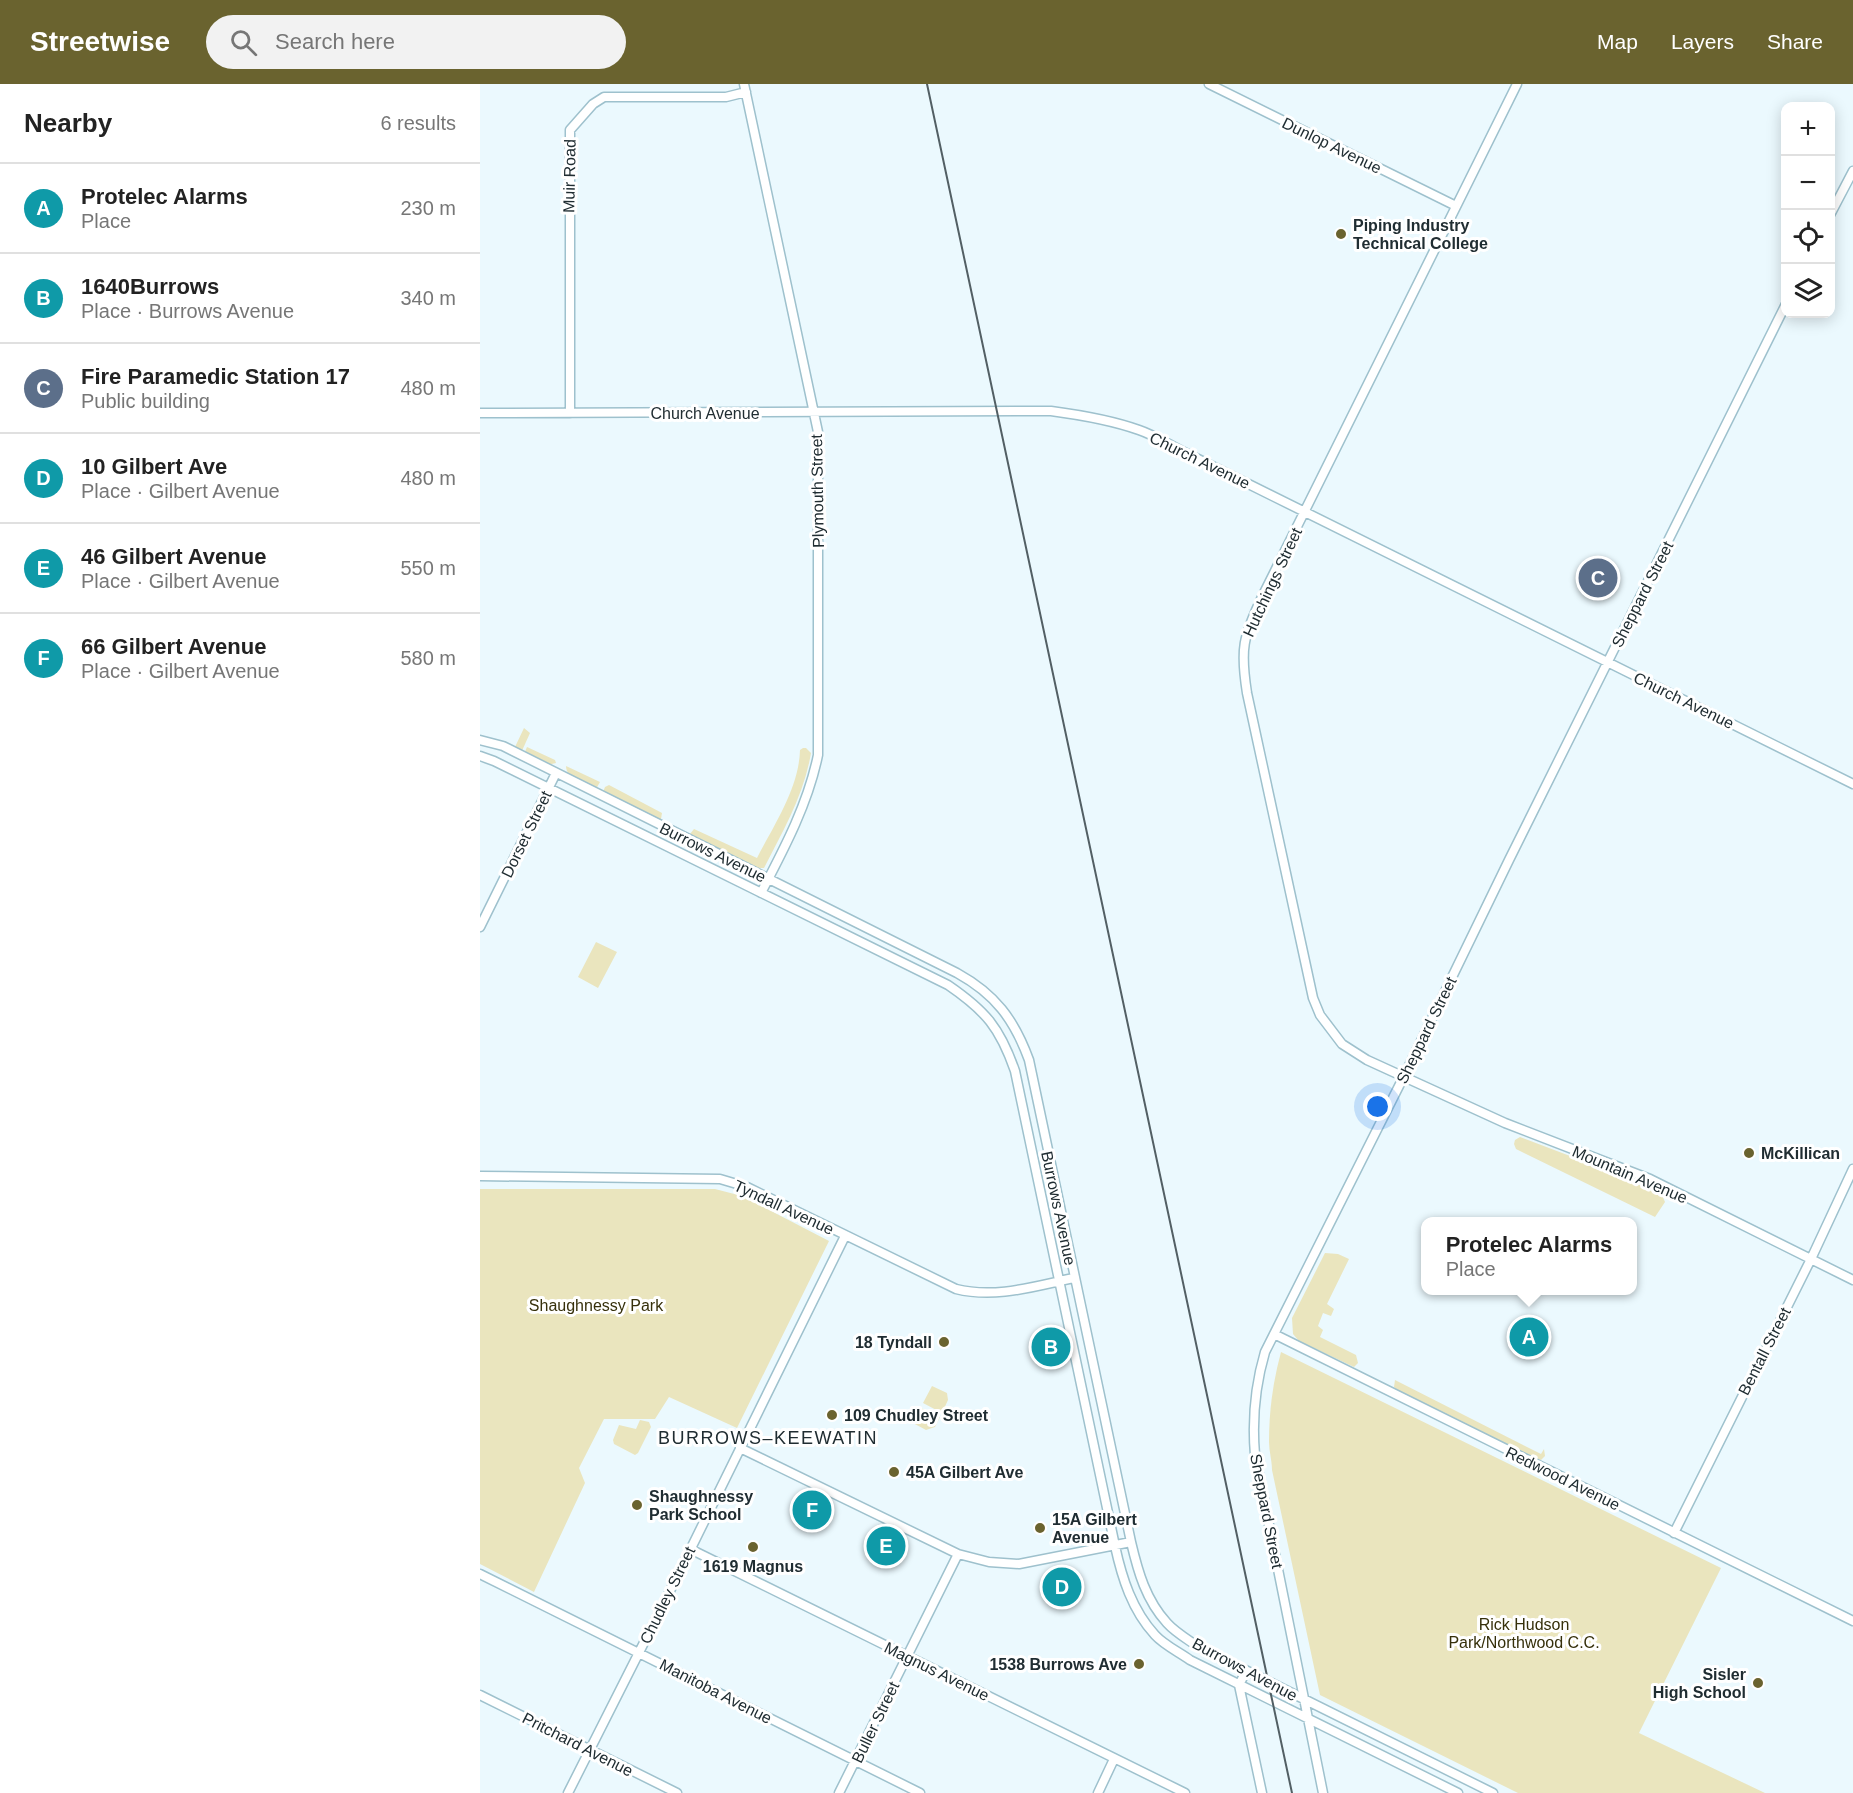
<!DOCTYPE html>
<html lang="en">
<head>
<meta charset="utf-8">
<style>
  body { margin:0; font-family:Helvetica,sans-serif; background:#f2f2f2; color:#222 }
  .controls { position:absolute; right:18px; top:18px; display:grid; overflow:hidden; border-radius:12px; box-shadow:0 3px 15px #0003 }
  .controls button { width:54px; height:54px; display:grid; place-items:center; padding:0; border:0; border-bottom:2px solid #e0e0e0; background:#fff; color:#222; font:30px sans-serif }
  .you { position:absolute; left:898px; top:1023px; width:21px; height:21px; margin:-15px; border:4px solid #fff; border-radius:50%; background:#1a73e8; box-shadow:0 0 0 9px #1a73e833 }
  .badge { display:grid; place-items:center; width:39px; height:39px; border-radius:50%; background:#6a632f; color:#fff; font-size:20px; font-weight:700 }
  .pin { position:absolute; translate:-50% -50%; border:3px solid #fff; box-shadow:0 2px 6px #0006 }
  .popup { position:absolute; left:941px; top:1133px; width:216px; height:78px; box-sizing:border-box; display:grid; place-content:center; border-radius:12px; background:#fff; filter:drop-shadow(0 2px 4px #0005); font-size:20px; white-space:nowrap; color:#767676 }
  .popup b { font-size:22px; color:#222 }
  .popup::after { content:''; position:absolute; left:50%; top:100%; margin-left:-12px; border:12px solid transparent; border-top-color:#fff }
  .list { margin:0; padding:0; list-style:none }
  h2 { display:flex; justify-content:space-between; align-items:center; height:78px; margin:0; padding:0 24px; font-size:26px }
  h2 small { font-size:20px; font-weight:400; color:#767676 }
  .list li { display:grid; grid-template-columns:39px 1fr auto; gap:18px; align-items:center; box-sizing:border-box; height:90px; padding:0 24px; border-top:2px solid #e0e0e0 }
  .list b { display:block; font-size:22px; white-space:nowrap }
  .list p { margin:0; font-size:20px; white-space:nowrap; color:#767676 }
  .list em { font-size:20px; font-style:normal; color:#767676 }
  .icon { flex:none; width:33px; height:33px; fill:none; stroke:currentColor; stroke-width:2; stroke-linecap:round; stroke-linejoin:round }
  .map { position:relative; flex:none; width:1373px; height:1709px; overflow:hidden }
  header { display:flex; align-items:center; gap:36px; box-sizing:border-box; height:84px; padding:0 30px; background:#6a632f; color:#fff }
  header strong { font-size:28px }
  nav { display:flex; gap:33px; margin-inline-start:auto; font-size:21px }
  .search { width:420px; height:54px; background:#f2f2f2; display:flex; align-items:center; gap:15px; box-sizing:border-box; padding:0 21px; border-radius:33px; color:#767676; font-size:22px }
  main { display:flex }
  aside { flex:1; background:#fff }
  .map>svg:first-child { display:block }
</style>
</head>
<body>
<header>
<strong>Streetwise</strong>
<div class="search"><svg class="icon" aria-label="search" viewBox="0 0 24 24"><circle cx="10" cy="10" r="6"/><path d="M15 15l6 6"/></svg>Search here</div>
<nav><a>Map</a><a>Layers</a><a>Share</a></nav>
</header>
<main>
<aside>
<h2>Nearby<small>6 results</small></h2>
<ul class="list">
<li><span class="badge" style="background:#0f9aa8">A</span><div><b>Protelec Alarms</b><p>Place</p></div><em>230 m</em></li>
<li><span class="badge" style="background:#0f9aa8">B</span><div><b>1640Burrows</b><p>Place · Burrows Avenue</p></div><em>340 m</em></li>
<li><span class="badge" style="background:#5c6f8a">C</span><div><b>Fire Paramedic Station 17</b><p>Public building</p></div><em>480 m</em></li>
<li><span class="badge" style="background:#0f9aa8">D</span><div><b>10 Gilbert Ave</b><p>Place · Gilbert Avenue</p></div><em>480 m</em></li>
<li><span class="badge" style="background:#0f9aa8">E</span><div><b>46 Gilbert Avenue</b><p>Place · Gilbert Avenue</p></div><em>550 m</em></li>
<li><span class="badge" style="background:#0f9aa8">F</span><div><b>66 Gilbert Avenue</b><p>Place · Gilbert Avenue</p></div><em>580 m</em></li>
</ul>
</aside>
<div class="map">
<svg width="1373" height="1709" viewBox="0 0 1373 1709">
  <rect width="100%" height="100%" fill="#ebf9fe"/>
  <path fill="#eae5be" d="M44,644L50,649L41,669L35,663Z
    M47,663L75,676L76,679L67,681L44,670Z
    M323,664H326L331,669C324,711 303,747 284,784H274L212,753L210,750L214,745L277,774C294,741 319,704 320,666Z
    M86,682L120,698L116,705C105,699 86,695 86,682Z
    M129,701L182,729L181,735H175L123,708L125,703Z
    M116,858L137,868L118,904L98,893Z
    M1040,1053L1119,1083L1182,1111L1185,1118L1175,1133L1036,1065L1034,1060L1035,1056Z
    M0,1105H235L262,1112L349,1157L257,1344L189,1313L175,1335H124L99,1384L105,1399L54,1508L0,1480Z
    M845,1169L858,1170L869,1175L847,1220L854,1225L851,1232L843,1229L838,1242L843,1246L840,1253L876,1271L878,1279L874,1283L819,1257L813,1250L812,1234Z
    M801,1268L1241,1484L1159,1649L1285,1709H1038L840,1611L792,1386C792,1377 789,1367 789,1358C789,1326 793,1298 801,1268Z
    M915,1296L1061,1370L1064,1365L1065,1372L1061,1376L1058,1375L917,1306L914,1303Z
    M452,1302L467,1309L468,1316L462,1329L443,1319Z
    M441,1324L460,1333L455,1343L446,1346L433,1339Z
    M160,1336L169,1338L171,1343L158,1369L155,1371L134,1360L133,1356L139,1341L156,1345Z"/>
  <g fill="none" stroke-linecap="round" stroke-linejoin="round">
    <defs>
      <path id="minor" d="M264,0L338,348V671C328,720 304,765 281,809
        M729,0L976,122
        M1037,0L782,513C763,553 760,565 767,609L833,914L840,931L862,960L887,976L1025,1039L1170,1095L1373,1196
        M1350,131L1373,87
        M0,329L571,327C601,331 631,336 659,346C674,351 688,360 702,367L1373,700
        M90,329V46L113,20L124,13H246L266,8
        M0,656L23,662L477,889C515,910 534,935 549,976L651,1458C658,1488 666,1516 687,1539C695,1548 707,1555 717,1562L1013,1709
        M0,672L14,677L468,901C506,927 520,944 535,987L635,1462C642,1494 652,1526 675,1551C684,1561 699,1568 710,1576L978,1709
        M0,843L76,689
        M0,1092L240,1095L267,1103L476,1205C516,1215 555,1202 594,1194
        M794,1250L1373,1537
        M260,1364L478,1470L509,1478L539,1480L651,1458
        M1194,1449L1331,1175L1373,1085
        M210,1465L705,1709
        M0,1490L440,1709
        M766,1587L759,1601L782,1709
        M0,1611L197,1709
        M88,1709L185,1517L365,1152
        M359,1709L478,1470
        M618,1709L634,1675
        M843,1709L775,1371C772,1336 775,1302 785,1268L923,994L1029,776L1306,220"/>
    </defs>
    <use href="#minor" stroke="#9ec1cd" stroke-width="11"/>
    <use href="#minor" stroke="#fff" stroke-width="8"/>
    <path stroke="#525f64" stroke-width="2" d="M447,0L812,1709"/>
  </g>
  <g fill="#6a632f" stroke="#fff" stroke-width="2">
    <circle cx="861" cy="150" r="6"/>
    <circle cx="1269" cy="1069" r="6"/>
    <circle cx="464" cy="1258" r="6"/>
    <circle cx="352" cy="1331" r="6"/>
    <circle cx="414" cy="1388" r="6"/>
    <circle cx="157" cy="1421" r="6"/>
    <circle cx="560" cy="1444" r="6"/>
    <circle cx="273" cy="1463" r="6"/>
    <circle cx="659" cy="1580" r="6"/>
    <circle cx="1278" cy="1599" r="6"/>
  </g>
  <g text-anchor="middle" stroke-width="6" stroke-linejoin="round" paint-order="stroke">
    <g font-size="16" fill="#202d32" stroke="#fff">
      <text transform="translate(852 61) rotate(26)" y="6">Dunlop Avenue</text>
      <text transform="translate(89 92) rotate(-89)" y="6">Muir Road</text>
      <text x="225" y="335">Church Avenue</text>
      <text transform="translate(720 376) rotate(26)" y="6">Church Avenue</text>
      <text transform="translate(337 407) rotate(-91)" y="6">Plymouth Street</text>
      <text transform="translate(792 498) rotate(-65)" y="6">Hutchings Street</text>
      <text transform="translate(1162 510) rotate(-63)" y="6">Sheppard Street</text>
      <text transform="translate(1204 616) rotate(26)" y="6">Church Avenue</text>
      <text transform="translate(46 750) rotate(-64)" y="6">Dorset Street</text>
      <text transform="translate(233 768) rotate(26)" y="6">Burrows Avenue</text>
      <text transform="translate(946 946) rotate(-64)" y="6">Sheppard Street</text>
      <text transform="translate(1150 1090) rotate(23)" y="6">Mountain Avenue</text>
      <text transform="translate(304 1123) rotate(25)" y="6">Tyndall Avenue</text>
      <text transform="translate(579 1124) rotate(78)" y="6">Burrows Avenue</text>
      <text transform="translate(1284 1267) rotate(-63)" y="6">Bentall Street</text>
      <text transform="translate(1083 1394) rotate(26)" y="6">Redwood Avenue</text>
      <text transform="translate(787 1427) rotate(79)" y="6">Sheppard Street</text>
      <text transform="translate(187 1511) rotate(-64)" y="6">Chudley Street</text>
      <text transform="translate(765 1585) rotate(28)" y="6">Burrows Avenue</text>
      <text transform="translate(457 1587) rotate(26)" y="6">Magnus Avenue</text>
      <text transform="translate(236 1607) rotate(27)" y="6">Manitoba Avenue</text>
      <text transform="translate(395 1638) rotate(-64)" y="6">Buller Street</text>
      <text transform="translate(98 1660) rotate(27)" y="6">Pritchard Avenue</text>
    </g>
    <g font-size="16" font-weight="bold" fill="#202d32" stroke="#fff" text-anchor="start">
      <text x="873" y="147">Piping Industry<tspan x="873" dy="18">Technical College</tspan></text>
      <text x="1281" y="1075">McKillican</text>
      <text x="452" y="1264" text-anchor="end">18 Tyndall</text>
      <text x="364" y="1337">109 Chudley Street</text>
      <text x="426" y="1394">45A Gilbert Ave</text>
      <text x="169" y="1418">Shaughnessy<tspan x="169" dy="18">Park School</tspan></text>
      <text x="572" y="1441">15A Gilbert<tspan x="572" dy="18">Avenue</tspan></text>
      <text x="273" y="1488" text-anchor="middle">1619 Magnus</text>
      <text x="647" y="1586" text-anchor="end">1538 Burrows Ave</text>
      <text x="1266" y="1596" text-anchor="end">Sisler<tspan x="1266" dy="18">High School</tspan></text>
    </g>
    <g font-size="16" fill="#36300b" stroke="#fff">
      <text x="116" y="1227">Shaughnessy Park</text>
      <text x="1044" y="1546">Rick Hudson<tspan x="1044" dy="18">Park/Northwood C.C.</tspan></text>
    </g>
    <g font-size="18" letter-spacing="1.5" fill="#202d32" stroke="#fff">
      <text x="288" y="1360">BURROWS–KEEWATIN</text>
    </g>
  </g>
</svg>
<div class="controls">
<button>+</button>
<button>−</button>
<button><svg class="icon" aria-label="locate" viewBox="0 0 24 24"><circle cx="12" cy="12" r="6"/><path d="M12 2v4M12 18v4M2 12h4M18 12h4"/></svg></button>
<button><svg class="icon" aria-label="layers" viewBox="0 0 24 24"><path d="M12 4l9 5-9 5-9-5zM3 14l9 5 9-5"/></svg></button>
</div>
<div class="you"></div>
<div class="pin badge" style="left:1049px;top:1253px;background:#0f9aa8">A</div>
<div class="popup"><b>Protelec Alarms</b>Place</div>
<div class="pin badge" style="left:571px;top:1263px;background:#0f9aa8">B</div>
<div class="pin badge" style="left:1118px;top:494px;background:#5c6f8a">C</div>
<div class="pin badge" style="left:582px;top:1503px;background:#0f9aa8">D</div>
<div class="pin badge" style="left:406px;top:1462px;background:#0f9aa8">E</div>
<div class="pin badge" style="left:332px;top:1426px;background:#0f9aa8">F</div>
</div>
</main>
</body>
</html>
